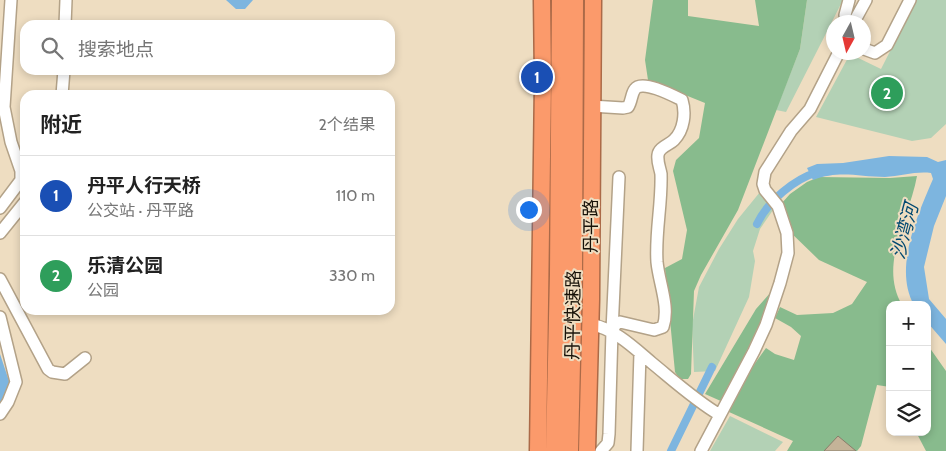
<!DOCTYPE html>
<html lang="zh">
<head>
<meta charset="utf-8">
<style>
  body { margin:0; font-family:Cabin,"Noto Sans SC",sans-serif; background:#f6f6f6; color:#222 }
  .controls { position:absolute; right:15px; bottom:15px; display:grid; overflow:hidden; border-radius:10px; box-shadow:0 2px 8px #0003 }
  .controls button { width:45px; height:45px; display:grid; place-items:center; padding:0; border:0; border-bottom:1px solid #e0e0e0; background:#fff; color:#222; font:25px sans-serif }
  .compass { position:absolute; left:826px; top:15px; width:45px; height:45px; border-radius:50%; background:#fff; box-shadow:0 2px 8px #0003; rotate:188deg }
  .you { position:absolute; left:528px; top:209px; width:18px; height:18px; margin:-12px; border:4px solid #fff; border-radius:50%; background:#1a73e8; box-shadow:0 0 0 8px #1a73e833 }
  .badge { display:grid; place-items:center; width:32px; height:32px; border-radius:50%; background:#1d6971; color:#fff; font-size:16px; font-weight:700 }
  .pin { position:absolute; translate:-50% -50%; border:2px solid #fff; box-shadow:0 1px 5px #0006 }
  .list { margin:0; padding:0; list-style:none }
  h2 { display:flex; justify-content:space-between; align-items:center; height:65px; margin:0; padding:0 20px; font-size:21px }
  h2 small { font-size:16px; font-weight:400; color:#767676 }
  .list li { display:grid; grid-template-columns:32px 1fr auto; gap:15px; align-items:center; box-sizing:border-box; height:80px; padding:0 20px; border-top:1px solid #e0e0e0 }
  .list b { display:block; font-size:19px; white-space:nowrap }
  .list p { margin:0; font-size:16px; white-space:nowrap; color:#767676 }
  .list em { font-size:16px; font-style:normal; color:#767676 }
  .icon { flex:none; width:28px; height:28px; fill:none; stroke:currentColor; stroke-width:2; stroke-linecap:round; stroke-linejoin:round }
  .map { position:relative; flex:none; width:946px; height:451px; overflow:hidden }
  .search { position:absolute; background:#fff; box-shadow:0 2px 8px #0003; left:20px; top:20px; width:375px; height:55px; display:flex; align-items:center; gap:12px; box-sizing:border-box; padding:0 18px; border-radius:15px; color:#767676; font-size:19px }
  .panel { position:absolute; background:#fff; box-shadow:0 2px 8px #0003; left:20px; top:90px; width:375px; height:225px; border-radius:15px }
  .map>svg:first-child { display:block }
</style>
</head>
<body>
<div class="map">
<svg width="946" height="451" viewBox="0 0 946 451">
  <rect width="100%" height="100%" fill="#eeddc1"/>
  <path fill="#b3d1b5" d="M807,0H843L786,112L776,110L800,49Z
    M916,0H946V124L931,138L912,141L816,117L850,54L881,69Z
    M760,192L773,210L760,229L753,251L755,261L749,297L715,371L694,372L692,325L699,287L719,249L738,219Z
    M730,416L783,442L775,451H710Z"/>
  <path fill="#88bb8d" d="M653,0H688V16L759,26L755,0H807L800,49L738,210L701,275L694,291L691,374L688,379H680L675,372L665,268L682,259L687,230L673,171L676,160L699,138L705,103L648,80L645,60Z
    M917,176C910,217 878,264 902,305H890V387L877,385L861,446L857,451H787L793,441L729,412L751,369L766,348L775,354L794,360L801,336L791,327L775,318L780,307L797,315L833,313L852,304L867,282L819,260L786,228L781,204L790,194L807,182L819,177L890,178Z
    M771,292L766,310L723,402L705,394L756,309Z
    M927,344L946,371V451H926L916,432H927Z"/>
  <path fill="#7db5df" d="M226,0H253L245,9H236Z
    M889,156L927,157L938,162L946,160V196L934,226L924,267L929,299L946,319V344L927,322V305H914C893,268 918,214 933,179L931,173C916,171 901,176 885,177C858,177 840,170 813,180L807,168L817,164L843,163Z
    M0,354L11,387L0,407Z"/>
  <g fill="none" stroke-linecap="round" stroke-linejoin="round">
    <path stroke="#7db5df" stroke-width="8" d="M757,224C768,201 794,179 818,172
      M671,451L712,367"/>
  </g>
  <path fill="#c4b398" stroke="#897d6a" d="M838,436L856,451H824Z"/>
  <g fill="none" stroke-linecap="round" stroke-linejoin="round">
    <defs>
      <path id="minor" d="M846,22L845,15L849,0
        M854,22L866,0
        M65,25L66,0
        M864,49L875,53L887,45L910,0
        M62,95L64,70
        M591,106L623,108L628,107C632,101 631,94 635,89C642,79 674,96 682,100C686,113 684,130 674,140C669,145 659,147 658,155C657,162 660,168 661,174C662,204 655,233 657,262C659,283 670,307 663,327L654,330L620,322L616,324L612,331
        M0,208L21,180V171L11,142L4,107L11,0
        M0,233L25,202
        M0,279L48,369L52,372L65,374L85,358
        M0,317L16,382L8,402L0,414
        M590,324C615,329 633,347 652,363C674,381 696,401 720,415
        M601,451L608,443L609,434L612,331L619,177
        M637,451L640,353
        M701,451L754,351L766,325L780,283L788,253L787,233L778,206L765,190L763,184L765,172L791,131L810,109L839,52"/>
      <path id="highway" d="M538,451L543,82L542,0
        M554,451L558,274L560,0
        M570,451L574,273L575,0
        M587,451L591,299L593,0"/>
    </defs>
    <use href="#minor" stroke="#b3a288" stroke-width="14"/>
    <use href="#highway" stroke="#ab6a48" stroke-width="19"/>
    <use href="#minor" stroke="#fff" stroke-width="11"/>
    <use href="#highway" stroke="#fb9a6b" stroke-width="16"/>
  </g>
  <g text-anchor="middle" stroke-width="4" stroke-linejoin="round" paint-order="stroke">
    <g font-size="18" fill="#171108" stroke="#eeddc1">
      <text transform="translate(591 226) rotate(-90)" y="6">丹平路</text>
      <text transform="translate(573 315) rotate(-89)" y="6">丹平快速路</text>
    </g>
    <g font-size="19" font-style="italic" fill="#024971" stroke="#eeddc1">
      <text transform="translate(904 231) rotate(-75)" y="7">沙湾河</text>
    </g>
  </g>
</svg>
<div class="controls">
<button>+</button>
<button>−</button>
<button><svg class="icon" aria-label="layers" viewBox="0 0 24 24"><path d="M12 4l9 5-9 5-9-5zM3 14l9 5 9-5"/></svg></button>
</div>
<svg class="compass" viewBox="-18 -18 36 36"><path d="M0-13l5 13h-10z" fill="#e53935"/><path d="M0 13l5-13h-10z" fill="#767676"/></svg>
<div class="you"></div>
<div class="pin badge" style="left:537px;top:77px;background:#1a4fb4">1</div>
<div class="pin badge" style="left:887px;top:93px;background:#2e9e5b">2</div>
<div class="search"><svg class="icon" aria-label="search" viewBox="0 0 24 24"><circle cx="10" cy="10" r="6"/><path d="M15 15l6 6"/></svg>搜索地点</div>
<section class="panel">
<h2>附近<small>2个结果</small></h2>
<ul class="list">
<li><span class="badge" style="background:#1a4fb4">1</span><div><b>丹平人行天桥</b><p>公交站 · 丹平路</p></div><em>110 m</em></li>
<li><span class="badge" style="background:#2e9e5b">2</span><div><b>乐清公园</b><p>公园</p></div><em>330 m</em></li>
</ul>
</section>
</div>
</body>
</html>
